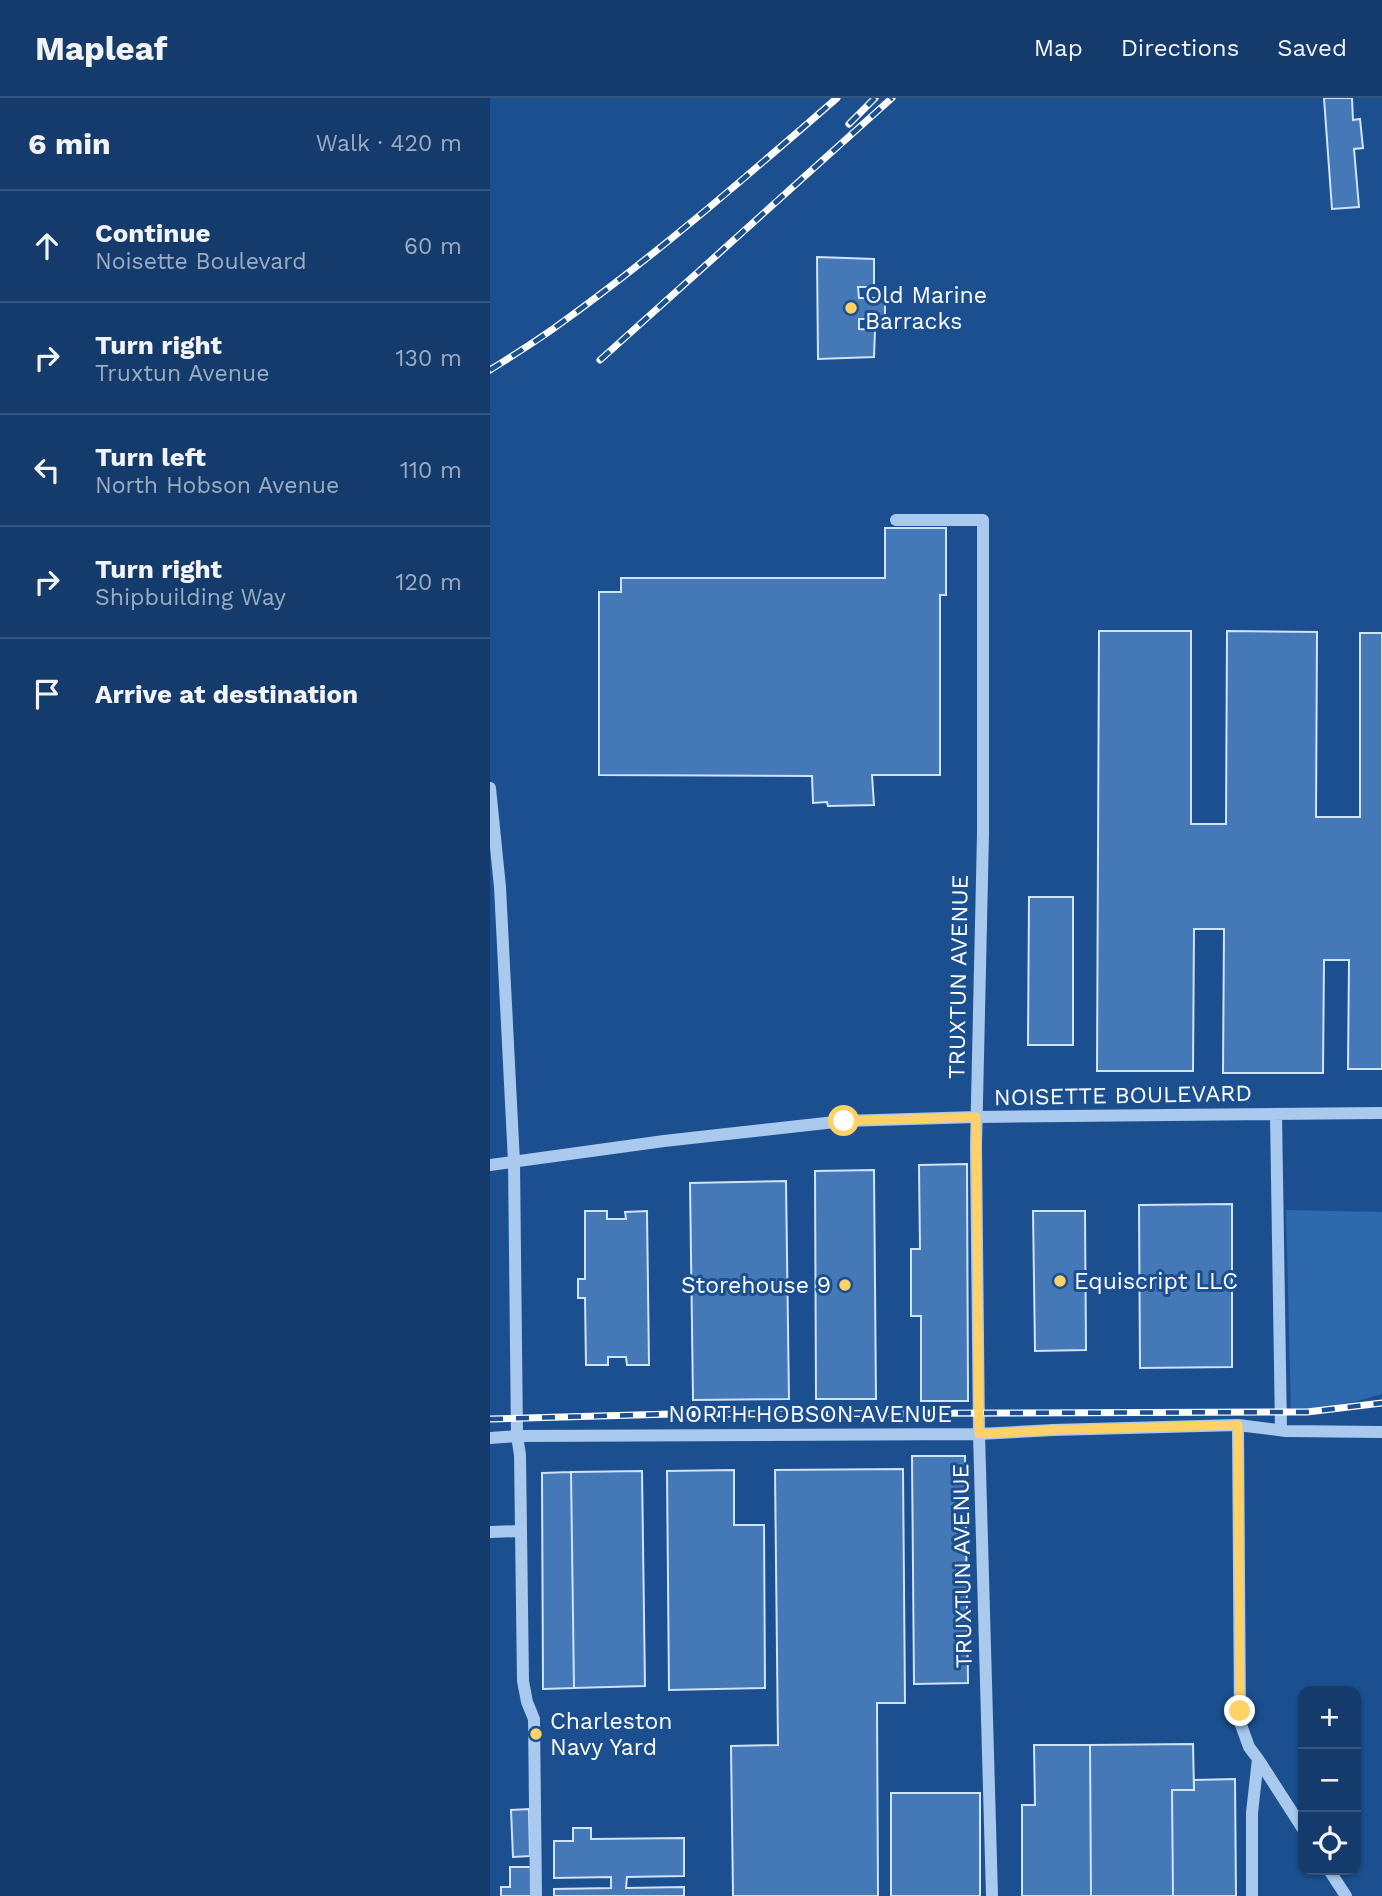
<!DOCTYPE html>
<html lang="en">
<head>
<meta charset="utf-8">
<style>
  body { margin:0; font-family:"Work Sans",sans-serif; background:#1d4271; color:#f1f3f6 }
  .controls { position:absolute; right:21px; bottom:21px; display:grid; overflow:hidden; border-radius:14px; box-shadow:0 2px 5px #0004 }
  .controls button { width:63px; height:63px; display:grid; place-items:center; padding:0; border:0; border-bottom:2px solid #33557e; background:#143b6b; color:#f1f3f6; font:35px sans-serif }
  .stop { position:absolute; width:21px; height:21px; margin:-16px; border:5px solid #ffd166; border-radius:50%; background:#fff }
  .stop.end { background:#ffd166; border-color:#fff; box-shadow:0 2px 7px #0008 }
  .list { margin:0; padding:0; list-style:none }
  h2 { display:flex; justify-content:space-between; align-items:center; height:91px; margin:0; padding:0 28px; font-size:30px }
  h2 small { font-size:23px; font-weight:400; color:#9dadc1 }
  .list li { display:grid; grid-template-columns:46px 1fr auto; gap:21px; align-items:center; box-sizing:border-box; height:112px; padding:0 28px; border-top:2px solid #33557e }
  .list b { display:block; font-size:26px; white-space:nowrap }
  .list p { margin:0; font-size:23px; white-space:nowrap; color:#9dadc1 }
  .list em { font-size:23px; font-style:normal; color:#9dadc1 }
  .icon { flex:none; width:38px; height:38px; fill:none; stroke:currentColor; stroke-width:2; stroke-linecap:round; stroke-linejoin:round }
  .map { position:relative; flex:none; width:892px; height:1798px; overflow:hidden }
  header { display:flex; align-items:center; gap:42px; box-sizing:border-box; height:98px; padding:0 35px; background:#143b6b; border-bottom:2px solid #33557e }
  header strong { font-size:33px }
  nav { display:flex; gap:38px; margin-inline-start:auto; font-size:24px }
  main { display:flex }
  aside { flex:1; background:#143b6b }
  .map>svg:first-child { display:block }
</style>
</head>
<body>
<header>
<strong>Mapleaf</strong>
<nav><a>Map</a><a>Directions</a><a>Saved</a></nav>
</header>
<main>
<aside>
<h2>6 min<small>Walk · 420 m</small></h2>
<ul class="list">
<li><svg class="icon" aria-label="ahead" viewBox="0 0 24 24"><path d="M12 20V5M6 11l6-6 6 6"/></svg><div><b>Continue</b><p>Noisette Boulevard</p></div><em>60 m</em></li>
<li><svg class="icon" aria-label="right" viewBox="0 0 24 24"><path d="M7 20v-9h11M14 6l5 5-5 5"/></svg><div><b>Turn right</b><p>Truxtun Avenue</p></div><em>130 m</em></li>
<li><svg class="icon" aria-label="left" viewBox="0 0 24 24"><path d="M17 20v-9H6M10 6l-5 5 5 5"/></svg><div><b>Turn left</b><p>North Hobson Avenue</p></div><em>110 m</em></li>
<li><svg class="icon" aria-label="right" viewBox="0 0 24 24"><path d="M7 20v-9h11M14 6l5 5-5 5"/></svg><div><b>Turn right</b><p>Shipbuilding Way</p></div><em>120 m</em></li>
<li><svg class="icon" aria-label="arrive" viewBox="0 0 24 24"><path d="M6 21V4h12l-3 4 3 4H6"/></svg><div><b>Arrive at destination</b></div></li>
</ul>
</aside>
<div class="map">
<svg width="892" height="1798" viewBox="0 0 892 1798">
  <rect width="100%" height="100%" fill="#1b4f8f"/>
  <path fill="#2e69ad" d="M796,1112L892,1114V1296L864,1304L801,1314Z"/>
  <path fill="#4478b7" stroke="#cfe3fa" stroke-width="2" d="M834,0H862L863,22L870,21L873,50L864,51L869,109L842,111Z
    M327,159L384,161V189H368L369,200H395V221H369V231L385,232L384,259L328,261Z
    M395,430H456V497H450V677H382L384,707L338,708L337,704L323,705L322,678L109,677V494H131V480H395Z
    M609,533H701V726H736L737,533L827,534L826,719H870V535H892V971H858L859,862H834L833,975H733L734,831H704L703,973H607Z
    M539,799H583V947H538Z
    M477,1066L478,1303H431V1218H421V1151H430L429,1067Z
    M384,1072L386,1301H326L325,1073Z
    M296,1083L299,1301L203,1302L200,1085Z
    M742,1106V1269L650,1270L649,1107Z
    M95,1113H117V1121H136L135,1114L157,1113L159,1267H137L136,1259H118V1267H96L95,1200H88V1181H95Z
    M543,1113H595L596,1252L545,1253Z
    M422,1358H475L478,1585L424,1586Z
    M413,1371L415,1605H387L388,1798H243L241,1648L288,1647L285,1372Z
    M244,1372V1427H274L275,1590L179,1592L177,1373Z
    M152,1373L155,1588L84,1590L81,1374Z
    M81,1374L84,1590L53,1591L52,1375Z
    M703,1646L704,1692H682L683,1798H601L600,1647Z
    M544,1647H600L601,1798H532V1707H545Z
    M745,1681L746,1798H683L682,1692H704V1682Z
    M401,1695H490V1798H401Z
    M39,1711L40,1758L23,1759L21,1712Z
    M83,1730H101V1741L194,1740V1778L137,1779L136,1790L194,1789V1798H64V1791L121,1790V1779L64,1780V1743H83Z
    M20,1769H41V1798H11V1789H20Z"/>
  <g fill="none" stroke-linecap="round" stroke-linejoin="round">
    <path stroke="#a9c9ee" stroke-width="12" d="M406,422H493V736L486,1048L489,1336L502,1798
      M0,690L10,789L24,1064L27,1338L30,1357L33,1583L37,1604L44,1621L46,1798
      M786,1016L791,1332
      M0,1067L174,1043L354,1023L486,1019L892,1015
      M748,1327L750,1624L759,1649L768,1661L762,1715V1798
      M0,1340L27,1338L489,1336L563,1332L748,1327L796,1333L892,1334
      M0,1434L31,1433
      M768,1661L813,1731
      M839,1772L856,1798"/>
    <defs>
      <path id="rail" d="M359,26L385,0
        M110,262L402,0
        M0,272C22,258 45,244 67,228C165,158 256,79 347,0
        M0,1321L182,1316L817,1314L892,1305"/>
    </defs>
    <use href="#rail" stroke="#fff" stroke-width="7"/>
    <use href="#rail" stroke="#1b4f8f" stroke-width="4.5" stroke-dasharray="13" stroke-linecap="butt"/>
  </g>
  <g fill="none" stroke-linecap="round" stroke-linejoin="round">
    <path stroke="#ffd166" stroke-width="9" d="M354,1023L486,1019L489,1336L563,1332L748,1327L750,1613"/>
  </g>
  <g fill="#ffd166" stroke="#1b4f8f" stroke-width="2.5">
    <circle cx="361" cy="210" r="7"/>
    <circle cx="570" cy="1183" r="7"/>
    <circle cx="355" cy="1187" r="7"/>
    <circle cx="46" cy="1636" r="7"/>
  </g>
  <g text-anchor="middle" stroke-width="6" stroke-linejoin="round" paint-order="stroke">
    <g font-size="23" fill="#fff" stroke="#1b4f8f" text-anchor="start">
      <text x="375" y="205">Old Marine<tspan x="375" dy="26">Barracks</tspan></text>
      <text x="584" y="1191">Equiscript LLC</text>
      <text x="341" y="1195" text-anchor="end">Storehouse 9</text>
      <text x="60" y="1631">Charleston<tspan x="60" dy="26">Navy Yard</tspan></text>
    </g>
    <g font-size="23" fill="#fff" stroke="#1b4f8f">
      <text transform="translate(468 879) rotate(-89)" y="8">TRUXTUN AVENUE</text>
      <text transform="translate(633 997) rotate(-1)" y="8">NOISETTE BOULEVARD</text>
      <text x="320" y="1324">NORTH HOBSON AVENUE</text>
      <text transform="translate(472 1468) rotate(-91)" y="8">TRUXTUN AVENUE</text>
    </g>
  </g>
</svg>
<div class="controls">
<button>+</button>
<button>−</button>
<button><svg class="icon" aria-label="locate" viewBox="0 0 24 24"><circle cx="12" cy="12" r="6"/><path d="M12 2v4M12 18v4M2 12h4M18 12h4"/></svg></button>
</div>
<div class="stop" style="left:354px;top:1023px"></div>
<div class="stop end" style="left:750px;top:1613px"></div>
</div>
</main>
</body>
</html>
